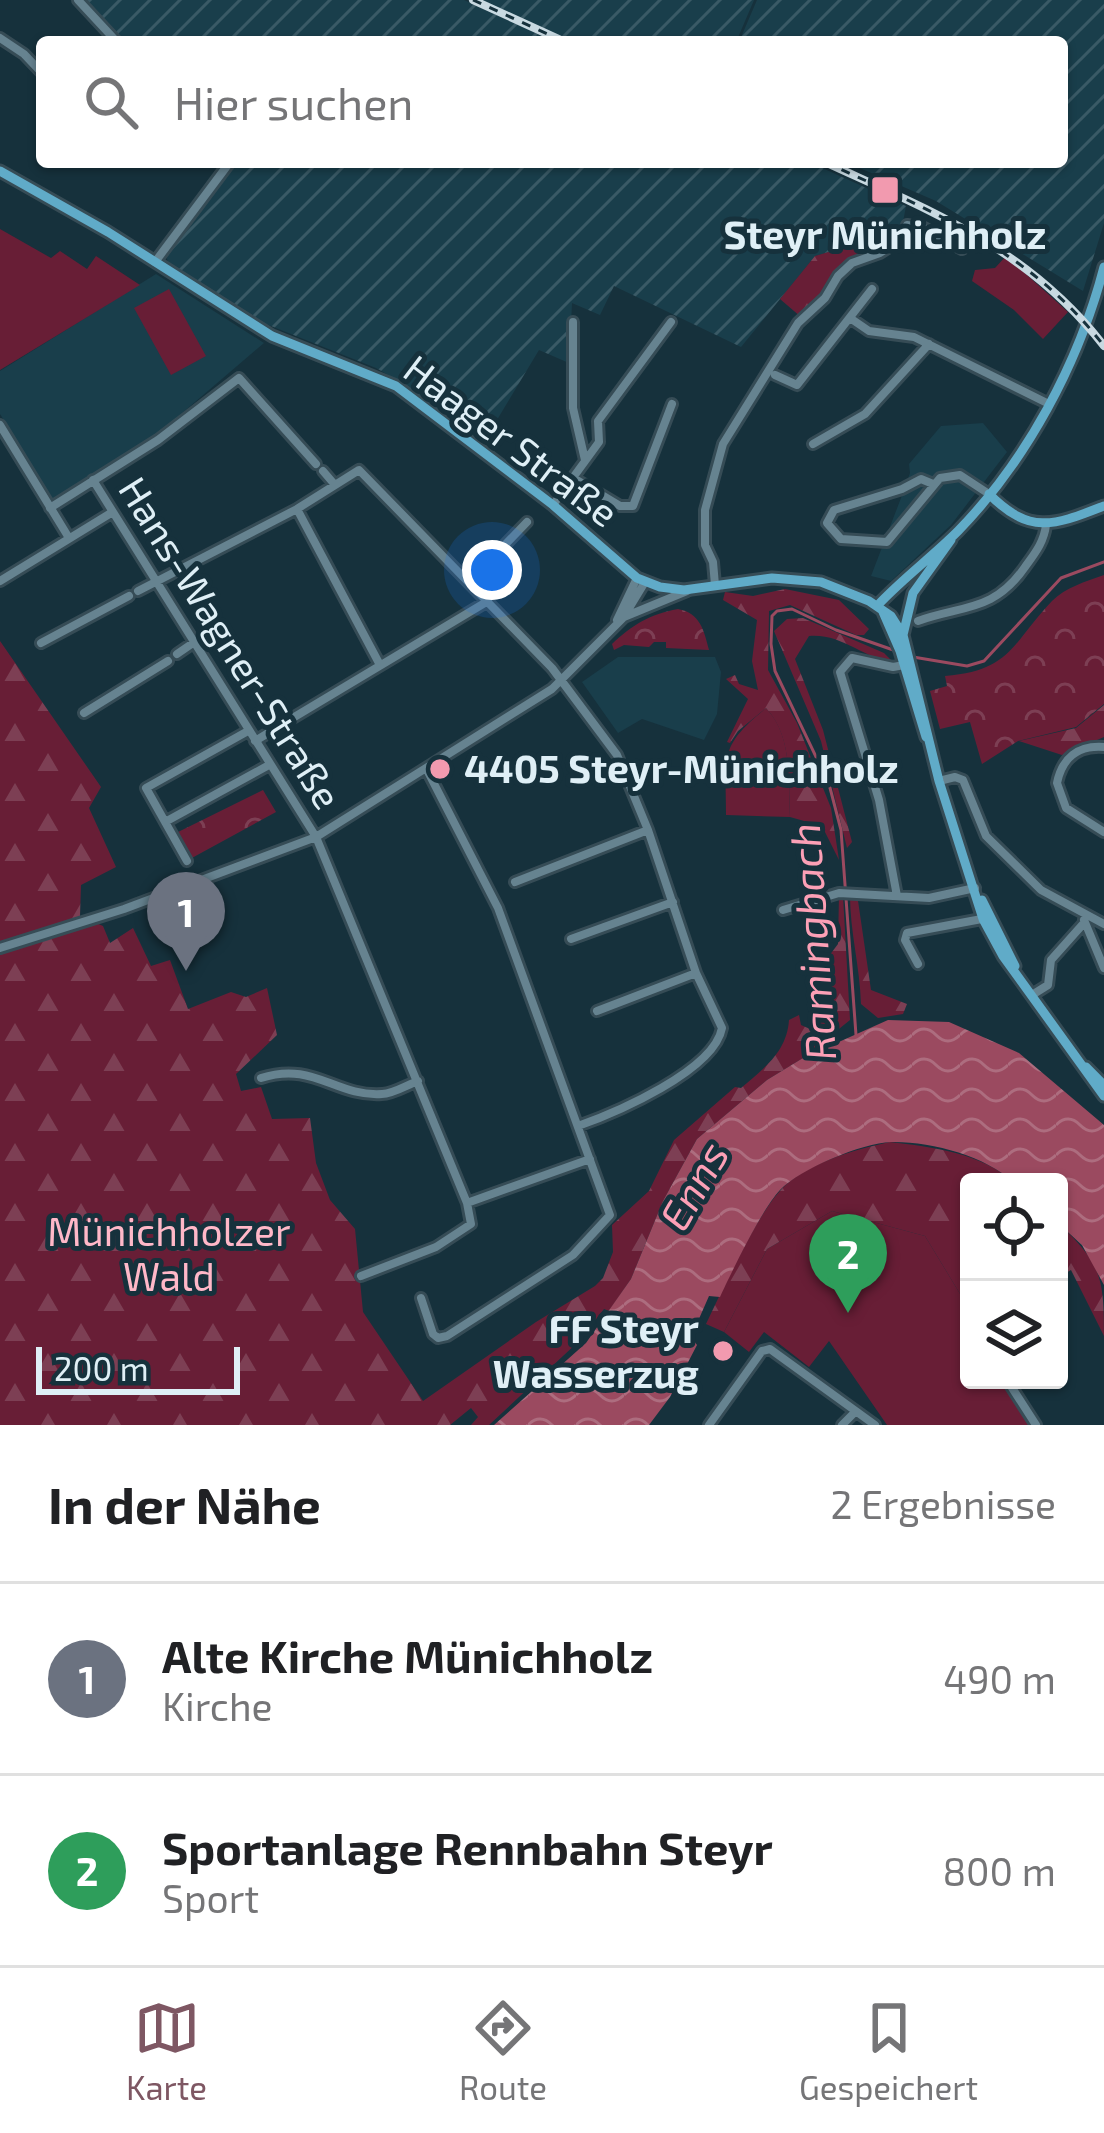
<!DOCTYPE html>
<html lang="de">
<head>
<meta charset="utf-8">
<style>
  body { margin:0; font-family:"Exo 2",sans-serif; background:#f2f2f2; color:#202124 }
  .controls { position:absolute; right:36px; bottom:36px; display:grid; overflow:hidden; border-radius:12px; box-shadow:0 3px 9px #0004 }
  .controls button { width:108px; height:108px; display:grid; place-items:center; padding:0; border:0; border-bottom:3px solid #e0e0e0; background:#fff; color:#202124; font:60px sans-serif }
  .scale { position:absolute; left:36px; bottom:30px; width:204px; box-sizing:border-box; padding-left:12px; border:6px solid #dfeff6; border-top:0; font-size:33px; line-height:42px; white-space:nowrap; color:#dfeff6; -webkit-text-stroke:9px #16313c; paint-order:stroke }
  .you { position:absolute; left:492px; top:570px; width:42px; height:42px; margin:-30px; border:9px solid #fff; border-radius:50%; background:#1a73e8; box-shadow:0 0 0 18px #1a73e833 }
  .badge { display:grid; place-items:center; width:78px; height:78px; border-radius:50%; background:#7e5763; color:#fff; font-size:39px; font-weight:700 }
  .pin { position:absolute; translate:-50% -99px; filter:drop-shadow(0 3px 6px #0008) }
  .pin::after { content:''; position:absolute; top:63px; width:42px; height:36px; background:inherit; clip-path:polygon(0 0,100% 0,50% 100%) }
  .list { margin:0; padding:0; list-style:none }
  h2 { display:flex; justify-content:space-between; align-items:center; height:156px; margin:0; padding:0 48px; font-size:51px }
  h2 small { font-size:39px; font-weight:400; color:#757577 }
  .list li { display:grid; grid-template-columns:78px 1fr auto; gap:36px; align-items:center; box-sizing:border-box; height:192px; padding:0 48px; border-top:3px solid #e0e0e0 }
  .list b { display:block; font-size:45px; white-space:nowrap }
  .list p { margin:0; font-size:39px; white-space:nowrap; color:#757577 }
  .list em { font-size:39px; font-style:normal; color:#757577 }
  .icon { flex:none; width:66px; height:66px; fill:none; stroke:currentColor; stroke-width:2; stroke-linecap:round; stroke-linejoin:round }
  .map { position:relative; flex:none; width:1104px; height:1425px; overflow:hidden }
  .search { position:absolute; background:#fff; box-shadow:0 3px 9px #0004; left:36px; right:36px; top:36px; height:132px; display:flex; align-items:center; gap:30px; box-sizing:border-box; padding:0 42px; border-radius:12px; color:#757577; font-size:45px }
  .sheet { height:540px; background:#fff }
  nav { display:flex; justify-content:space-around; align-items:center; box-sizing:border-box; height:168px; border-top:3px solid #e0e0e0; background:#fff; font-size:33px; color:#757577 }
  nav a { display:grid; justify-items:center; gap:6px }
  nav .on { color:#7e5763 }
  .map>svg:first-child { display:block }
</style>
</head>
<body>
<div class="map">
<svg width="1104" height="1425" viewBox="0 0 1104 1425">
  <defs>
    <pattern id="industrial-furrows" width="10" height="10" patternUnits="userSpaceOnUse" patternTransform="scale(3)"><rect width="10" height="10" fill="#193e4b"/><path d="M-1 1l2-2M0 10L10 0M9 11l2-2" fill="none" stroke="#3a5a66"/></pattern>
    <pattern id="forest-firs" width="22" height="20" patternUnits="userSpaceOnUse" patternTransform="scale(3)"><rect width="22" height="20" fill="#681e36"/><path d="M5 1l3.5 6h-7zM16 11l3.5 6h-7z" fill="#7d3f54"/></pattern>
    <pattern id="park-crowns" width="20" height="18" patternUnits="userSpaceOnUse" patternTransform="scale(3)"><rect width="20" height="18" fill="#681e36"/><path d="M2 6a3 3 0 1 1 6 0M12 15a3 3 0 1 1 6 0" fill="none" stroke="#7d3f54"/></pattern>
    <pattern id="water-waves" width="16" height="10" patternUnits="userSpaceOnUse" patternTransform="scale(3)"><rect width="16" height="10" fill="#9b4a60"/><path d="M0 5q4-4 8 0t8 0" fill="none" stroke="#ad6d7f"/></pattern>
  </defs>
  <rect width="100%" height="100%" fill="#16313c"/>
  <path fill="#193e4b" d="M156,274L264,343L160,432L53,500L0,414V371Z
    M983,423L1007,452L951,525L891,581L871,576L901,498L910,473L909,464L941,426Z
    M618,657H715L721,672L717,714L704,740L642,719L618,733L582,682Z"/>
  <path fill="url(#industrial-furrows)" d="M84,0H464L555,42H121Z
    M480,0H754L736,42H572Z
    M757,0H1104V223L1083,291L936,201L846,162H1062V42H739Z
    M237,162H809L906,206L901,232L815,256L741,347L614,286L600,315L572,303L569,363L539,350L483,443L406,385L376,368L261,322L168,263L166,254L194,214Z"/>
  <path fill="#681e36" d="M0,229L51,258L60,251L87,269L96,256L140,285L0,370Z
    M1006,256L1068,312L1043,339L1014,310L972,281L975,270L995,268Z
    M169,289L206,356L171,375L134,308Z
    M766,708C793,736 788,780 790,817L726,815C726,756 718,747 766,708Z
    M832,1211L925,1236L965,1302L960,1323L969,1336V1380H1000L1032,1425H887L829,1341L809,1367L764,1332L749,1352L724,1332L767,1249Z"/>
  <path fill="url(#forest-firs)" d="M897,232L900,236L881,250L852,261L801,317L780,299L815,256Z
    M785,589L839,600L869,629L864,635H856L790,605L769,611L768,670L797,723L831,808L839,860L822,826L790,817C788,781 793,737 766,708L738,731L730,743L727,742L748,699L726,679L735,675L739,684L758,690L752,661L757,620L723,600L725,592L753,596Z
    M803,618L884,653L895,664C864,658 841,633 809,636L795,659L823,730L852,842L847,848L821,741L774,631L787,619Z
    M0,641L101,787L89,808L116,867L81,885L80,916L103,926L110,943L133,928L151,966L170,960L188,1009L231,992L246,997L267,988L277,1035L236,1074L241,1091L261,1087L272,1119L310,1118L316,1163L330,1200L355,1229L363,1312L423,1401L536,1322L595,1286L603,1278L613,1252L612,1225L649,1191L674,1140L735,1087L741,1088C765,1068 787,1051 789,1020L799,1015L801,1025L819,1033L814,1020L836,1012L826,960L838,944L839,896H843L850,1020L803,1058L767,1080L697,1139L663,1201L631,1279L609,1311L604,1309L578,1342L489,1425H471L478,1417L471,1408L450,1425H0Z
    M1104,705V737L1062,755L1019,741L1076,728Z
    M857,894L871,990L907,1004L903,1014L878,1018L861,1004C860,967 850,932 850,895Z
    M890,1142C932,1147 982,1153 1013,1182H969V1300L965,1302L925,1236L832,1211L767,1249L724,1332L706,1324C724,1287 753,1222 779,1192C804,1163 854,1150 890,1142Z
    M1059,1224C1102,1264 1104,1279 1104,1336L1071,1270L1059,1277Z"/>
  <path fill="url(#park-crowns)" d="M1104,575V704L1076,727L1018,741L982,764L970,722L940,729L930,691L947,686L945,676C1011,671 1012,643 1052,601C1066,587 1085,582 1104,575Z
    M678,609C700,613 704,630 709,650L666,648V642H654L649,647L624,645L614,650L612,644C632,625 650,614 678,609Z
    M263,790L276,812L190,859L172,835Z"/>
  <path fill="url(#water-waves)" d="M888,1020L949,1022L1019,1053L1104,1125V1285L1082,1245L1059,1224V1182H1013C986,1156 930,1141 891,1142C862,1143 800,1169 780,1190C762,1209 732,1271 720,1297L709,1296L691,1337L697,1345L670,1397L649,1425H494L586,1343L631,1279L663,1201L697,1139L767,1080L803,1058Z"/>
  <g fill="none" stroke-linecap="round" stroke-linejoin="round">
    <path stroke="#9b4a60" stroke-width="3" d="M913,657L967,666L984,661L1061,578L1104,562
      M856,1035L841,830L829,784L775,671L771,644L772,616L777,611L792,609L836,630L899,652"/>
    <defs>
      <path id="minor" d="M78,0L117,42
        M0,38L24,54L42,73
        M155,262L230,162
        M850,318L869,331L914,337L1049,404
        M573,322V408L585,460
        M775,375L797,385L872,289
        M0,425L69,538
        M813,444L865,414L929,344
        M323,471L335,485
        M575,479L620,506H633L672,404
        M93,480L316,837L467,1203L471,1224L436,1247L361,1276
        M933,484L921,479L902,489L834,510L827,523L841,539L887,542L940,478L960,475L989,494
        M553,505L599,442L598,421L671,322
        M50,508L158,440L239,378L316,464
        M297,509L380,665
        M0,581L111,513
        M470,581L527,522
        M715,585L713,562L705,545V510L723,444L798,323L825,298L838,276L852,263L880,253L903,238L907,225L924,228L962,249
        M138,591L297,509L359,470L552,668L617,755L648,830L696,973L722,1028C714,1071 615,1113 578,1126
        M625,615L645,582
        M617,620L637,578
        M918,621C963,605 994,612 1025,567C1035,553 1044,542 1046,525
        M41,643L129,596
        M177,654L193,643
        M84,713L168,661
        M286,722L488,601
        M255,741L273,730
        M1104,747C1078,745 1062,758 1057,783L1066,808L1104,832
        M939,781L955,777L963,780L986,836L1041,890L1104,924
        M165,822L269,765
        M187,861L146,788L248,731
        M515,882L648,830
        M897,896L879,800L840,672L852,658L893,667L910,664
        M783,910L839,893L929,898L975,888
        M1084,920L1104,968
        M571,939L673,902
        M0,948L124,909L316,837L552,689L624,617L687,591
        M918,964L905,940L907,933L987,918
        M1032,995L1048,985L1051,960L1084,923
        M597,1011L696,973
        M261,1078C314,1061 335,1097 382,1094C393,1094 407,1085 418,1081
        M467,1203L590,1159
        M421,1298L433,1334L438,1338L447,1336L573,1255L610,1215L498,908L427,770
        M1007,1380L1036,1425
        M709,1425L762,1351L770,1349L875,1425
        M842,1425L855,1412"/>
      <path id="major" d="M0,171L108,232L272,336L396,386L553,505L637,578L660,587L684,590L772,578L821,582L869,601L891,616L903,635L939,781L983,919L1003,956L1104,1096
        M989,494C1031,536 1055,525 1104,506
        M877,606C902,579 932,557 958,531C1027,460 1079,363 1104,267
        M883,612L900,651L926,737
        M903,635L913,593L951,540
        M982,900L1015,966
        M1086,1067L1104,1085"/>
    </defs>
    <use href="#minor" stroke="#364c56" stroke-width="14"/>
    <use href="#major" stroke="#364c56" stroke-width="15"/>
    <use href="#minor" stroke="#668390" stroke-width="8"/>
    <use href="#major" stroke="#60abc8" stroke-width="9"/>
    <defs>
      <path id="rail" d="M473,0L565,42
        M825,162C933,212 1029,249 1104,346"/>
    </defs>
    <use href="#rail" stroke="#c8d9e1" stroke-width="8"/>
    <use href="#rail" stroke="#16313c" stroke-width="3" stroke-dasharray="9" stroke-linecap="butt"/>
  </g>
  <g fill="#f29aaf" stroke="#16313c" stroke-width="4.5">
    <rect x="870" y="175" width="30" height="30" rx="6"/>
    <circle cx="440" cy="769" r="12"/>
    <circle cx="723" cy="1351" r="12"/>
  </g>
  <g text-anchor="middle" stroke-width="10" stroke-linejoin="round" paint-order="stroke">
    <g font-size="39" font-weight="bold" fill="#dfeff6" stroke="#16313c">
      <text x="885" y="249">Steyr Münichholz</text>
      <text x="464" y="783" text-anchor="start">4405 Steyr-Münichholz</text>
      <text x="699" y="1343" text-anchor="end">FF Steyr<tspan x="699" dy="45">Wasserzug</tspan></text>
    </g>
    <g font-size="39" fill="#dfeff6" stroke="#16313c">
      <text transform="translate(511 441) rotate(37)" y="14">Haager Straße</text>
      <text transform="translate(230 643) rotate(58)" y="14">Hans-Wagner-Straße</text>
    </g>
    <g font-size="39" fill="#ffb8c8" stroke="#16313c">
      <text x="169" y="1246">Münichholzer<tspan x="169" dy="45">Wald</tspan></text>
    </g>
    <g font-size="42" font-style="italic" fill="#fca0b6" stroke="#16313c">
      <text transform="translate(813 942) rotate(-94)" y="15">Ramingbach</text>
      <text transform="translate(694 1186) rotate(-60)" y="15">Enns</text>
    </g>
  </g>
</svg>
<div class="controls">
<button><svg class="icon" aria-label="locate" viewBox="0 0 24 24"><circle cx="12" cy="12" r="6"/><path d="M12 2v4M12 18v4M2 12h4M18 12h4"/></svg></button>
<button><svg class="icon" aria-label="layers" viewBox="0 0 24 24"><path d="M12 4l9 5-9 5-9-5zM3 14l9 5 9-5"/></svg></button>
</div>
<div class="scale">200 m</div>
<div class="you"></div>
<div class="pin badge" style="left:186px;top:971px;background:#6b7280">1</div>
<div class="pin badge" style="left:848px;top:1313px;background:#2e9e5b">2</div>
<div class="search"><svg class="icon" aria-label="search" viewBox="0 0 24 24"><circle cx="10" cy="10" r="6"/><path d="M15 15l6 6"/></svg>Hier suchen</div>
</div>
<section class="sheet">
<h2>In der Nähe<small>2 Ergebnisse</small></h2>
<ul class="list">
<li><span class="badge" style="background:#6b7280">1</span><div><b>Alte Kirche Münichholz</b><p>Kirche</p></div><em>490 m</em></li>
<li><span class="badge" style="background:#2e9e5b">2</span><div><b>Sportanlage Rennbahn Steyr</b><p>Sport</p></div><em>800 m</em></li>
</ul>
</section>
<nav>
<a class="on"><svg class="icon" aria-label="map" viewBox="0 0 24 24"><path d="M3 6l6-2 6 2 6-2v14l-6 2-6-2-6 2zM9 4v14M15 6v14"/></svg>Karte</a>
<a><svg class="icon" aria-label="directions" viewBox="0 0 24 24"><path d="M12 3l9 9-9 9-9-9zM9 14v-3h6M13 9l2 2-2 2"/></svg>Route</a>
<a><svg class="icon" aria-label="saved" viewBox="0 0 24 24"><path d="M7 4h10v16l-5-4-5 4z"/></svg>Gespeichert</a>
</nav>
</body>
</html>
